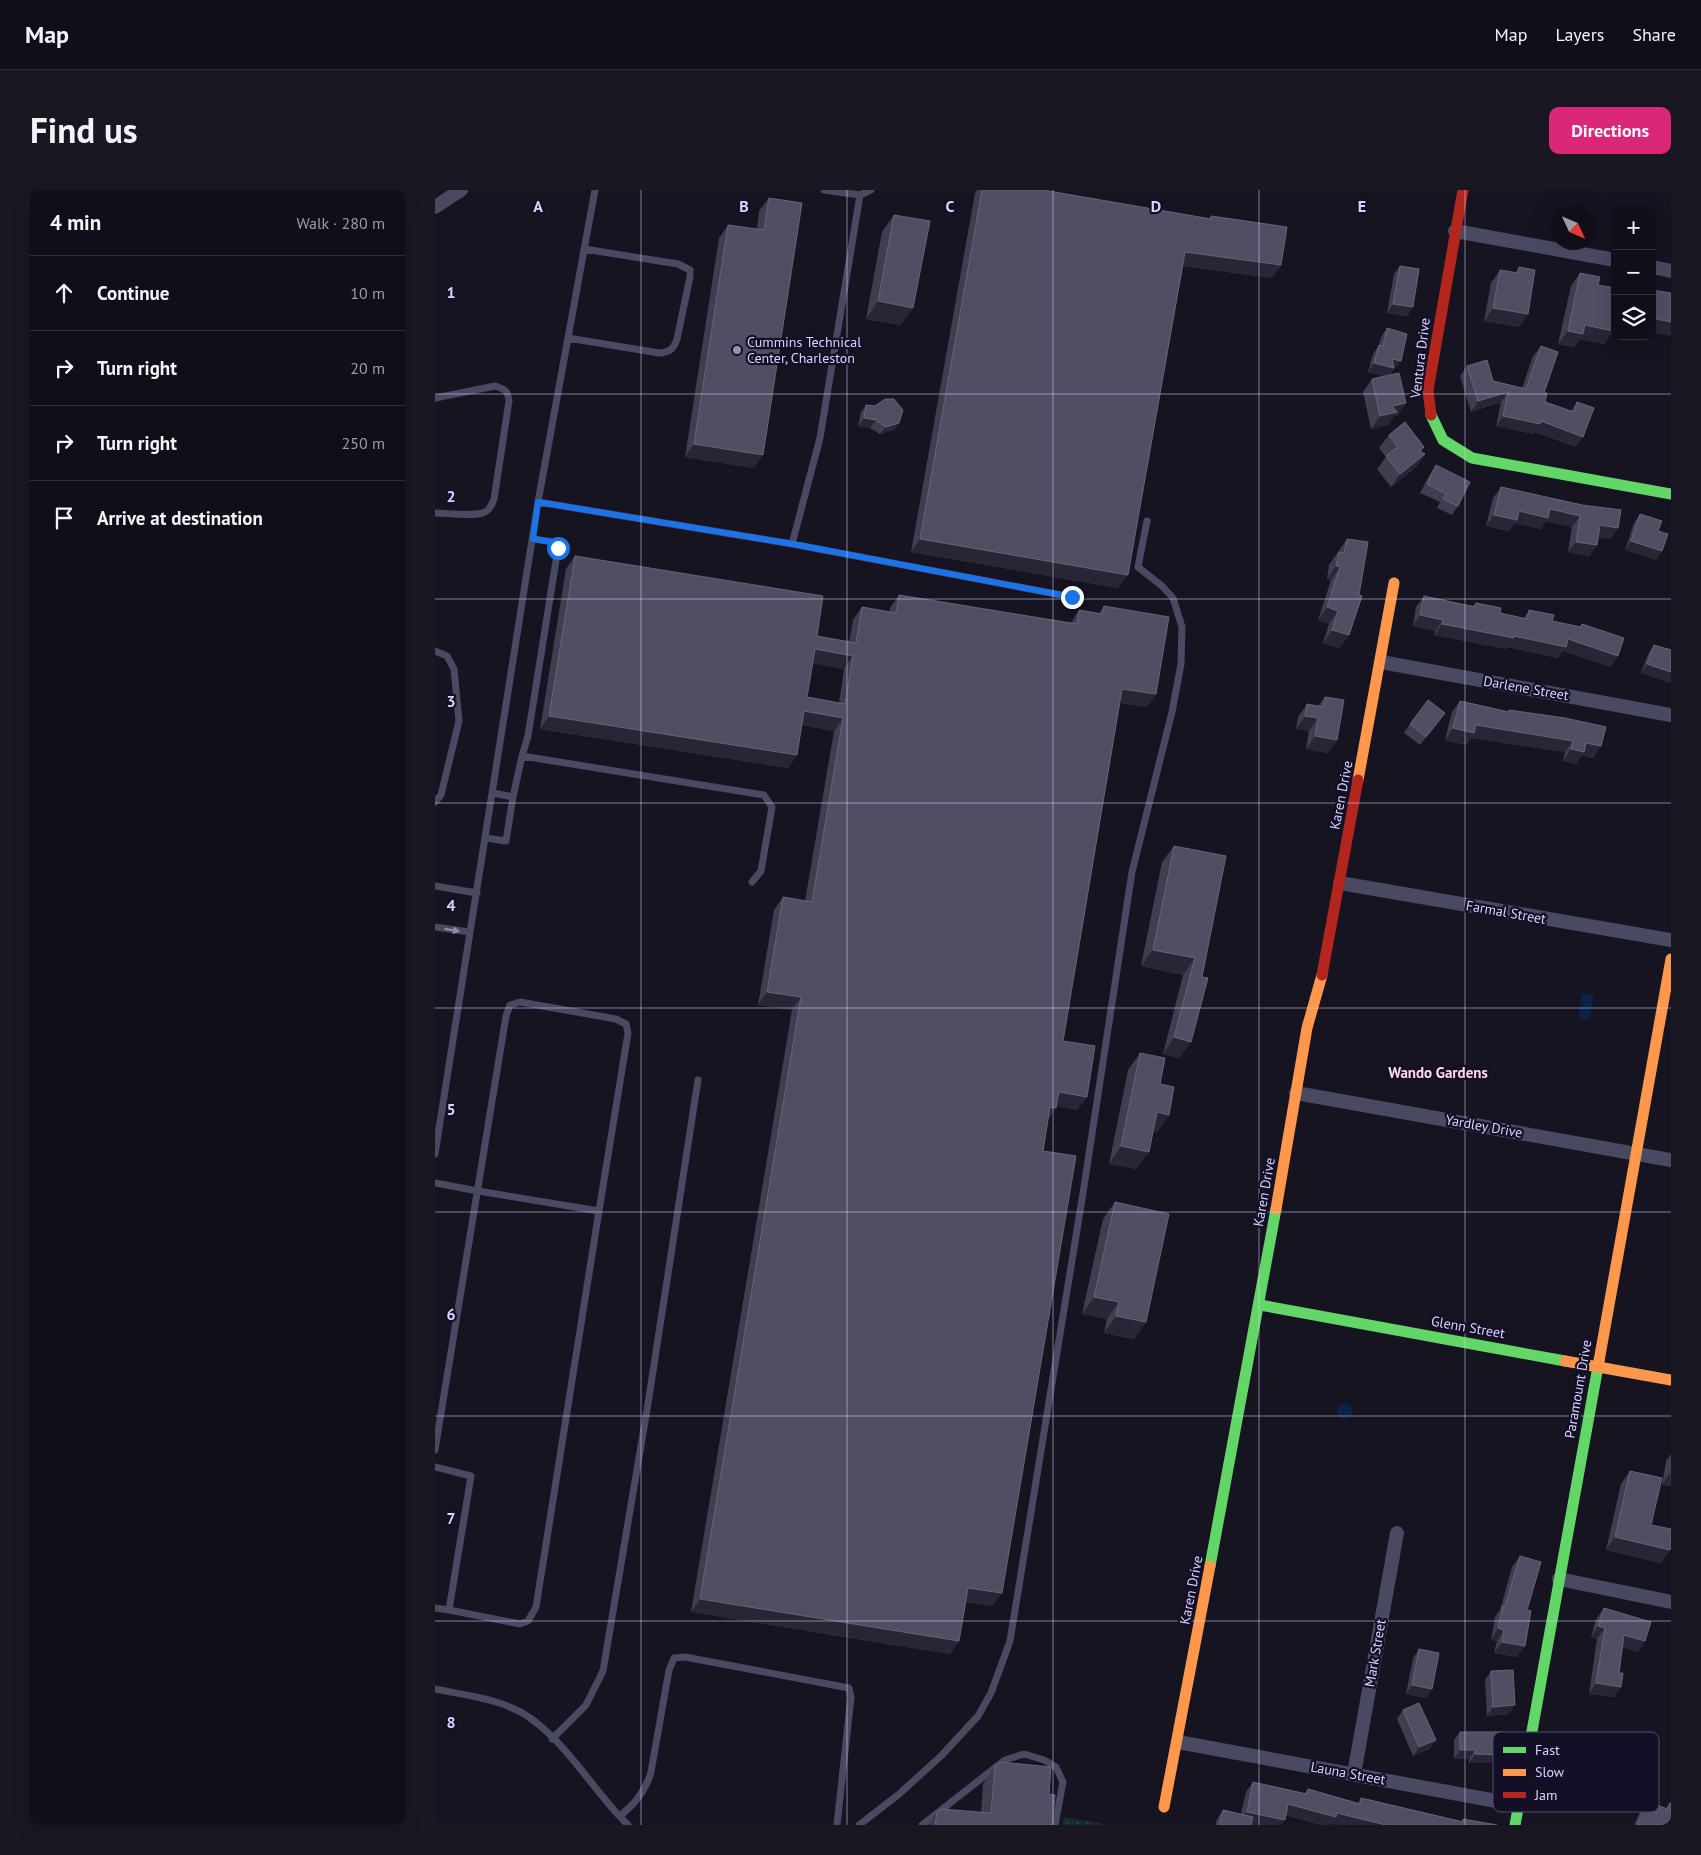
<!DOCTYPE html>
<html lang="en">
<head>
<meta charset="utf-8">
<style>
  body { margin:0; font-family:"PT Sans",sans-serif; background:#191822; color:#f1f3f6 }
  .controls { position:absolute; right:15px; top:15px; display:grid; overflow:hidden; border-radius:10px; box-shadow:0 5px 20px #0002 }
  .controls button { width:45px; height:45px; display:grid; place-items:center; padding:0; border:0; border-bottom:1px solid #302f38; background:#100f19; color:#f1f3f6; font:25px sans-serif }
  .compass { position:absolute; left:1116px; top:15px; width:45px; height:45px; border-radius:50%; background:#100f19; box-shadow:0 5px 20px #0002; rotate:134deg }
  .stop { position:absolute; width:15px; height:15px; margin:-11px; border:4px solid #1a73e8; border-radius:50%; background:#fff }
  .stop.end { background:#1a73e8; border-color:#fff; box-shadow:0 1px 5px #0008 }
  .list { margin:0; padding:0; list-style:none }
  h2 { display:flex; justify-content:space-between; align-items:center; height:65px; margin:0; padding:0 20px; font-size:21px }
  h2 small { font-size:16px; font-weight:400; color:#9c9ca2 }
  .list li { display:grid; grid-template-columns:32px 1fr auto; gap:15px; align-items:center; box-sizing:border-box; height:75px; padding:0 20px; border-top:1px solid #302f38 }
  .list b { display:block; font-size:19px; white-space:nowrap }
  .list em { font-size:16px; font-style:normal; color:#9c9ca2 }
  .icon { flex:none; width:28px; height:28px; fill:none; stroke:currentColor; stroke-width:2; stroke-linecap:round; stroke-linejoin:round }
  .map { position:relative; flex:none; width:1236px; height:1635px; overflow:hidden; border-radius:10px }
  header { display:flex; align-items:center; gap:30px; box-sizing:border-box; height:70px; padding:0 25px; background:#100f19; border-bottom:1px solid #302f38 }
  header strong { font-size:24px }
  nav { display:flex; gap:28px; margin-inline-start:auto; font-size:18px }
  .intro { display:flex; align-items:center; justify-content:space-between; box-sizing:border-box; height:120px; padding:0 30px }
  h1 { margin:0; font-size:35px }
  .button { padding:12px 22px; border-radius:10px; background:#db2777; color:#fff; font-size:18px; font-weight:700 }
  main { display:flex; gap:30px; padding:0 30px }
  aside { flex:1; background:#100f19; border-radius:10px; box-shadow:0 5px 20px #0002 }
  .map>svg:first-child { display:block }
</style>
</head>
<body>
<header>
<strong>Map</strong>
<nav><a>Map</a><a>Layers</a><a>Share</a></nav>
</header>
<div class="intro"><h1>Find us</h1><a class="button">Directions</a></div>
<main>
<aside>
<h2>4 min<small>Walk · 280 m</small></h2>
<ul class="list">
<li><svg class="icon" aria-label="ahead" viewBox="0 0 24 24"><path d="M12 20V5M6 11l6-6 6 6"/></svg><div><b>Continue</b></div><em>10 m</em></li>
<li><svg class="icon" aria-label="right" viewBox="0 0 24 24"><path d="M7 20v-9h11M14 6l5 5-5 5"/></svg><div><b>Turn right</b></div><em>20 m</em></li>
<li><svg class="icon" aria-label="right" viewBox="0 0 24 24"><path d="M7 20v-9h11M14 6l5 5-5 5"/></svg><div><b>Turn right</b></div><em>250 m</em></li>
<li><svg class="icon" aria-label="arrive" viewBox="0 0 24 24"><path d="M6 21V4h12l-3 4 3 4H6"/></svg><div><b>Arrive at destination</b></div></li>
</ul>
</aside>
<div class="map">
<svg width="1236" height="1635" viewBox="0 0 1236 1635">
  <defs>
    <pattern id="grass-dots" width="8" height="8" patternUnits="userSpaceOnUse" patternTransform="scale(1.25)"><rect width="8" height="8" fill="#132c2d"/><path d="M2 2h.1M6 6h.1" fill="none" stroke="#354a4c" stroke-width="1.8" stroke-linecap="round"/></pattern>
  </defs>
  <rect width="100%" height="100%" fill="#161421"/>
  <path fill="url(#grass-dots)" d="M629,1627L674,1635H627Z"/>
  <path fill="#0d2144" d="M1147,804L1159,805L1154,830L1143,828Z
    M902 1221a8 8 0 1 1 16 0a8 8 0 1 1-16 0Z"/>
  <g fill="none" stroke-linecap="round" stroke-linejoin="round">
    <path stroke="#4a4962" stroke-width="7" d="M389,0L425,5L436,0
      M133,148L224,163C235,162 238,160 242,149L255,87V80L243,74L149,59
      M0,208L60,196C70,199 73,201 74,211L59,309C57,314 55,320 50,322C40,327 12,323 0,323
      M103,312L160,0
      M357,354L385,248L425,5
      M0,461L12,466L19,479L24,531L6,605L0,612
      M87,566L93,546L123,358L118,352L98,349
      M58,603L78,607L87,566L329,605L337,617L326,681L317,692
      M51,648L71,651L78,607
      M0,696L42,703
      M0,737L34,742
      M0,964L103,312L357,354L637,407
      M0,993L43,1001L164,1021L193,843L191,834L181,829L85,812L75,815L71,826L0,1260
      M0,1277L36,1286L14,1420L0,1418
      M14,1420L85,1434L93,1431L101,1417L164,1021
      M0,1499C24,1504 52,1507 75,1517C122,1535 157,1601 193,1635
      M117,1549L151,1515L168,1481L212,1220L263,890
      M185,1626C200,1614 211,1600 216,1582L234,1480L239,1468L250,1467L414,1498L416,1507L402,1635
      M424,1635L463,1605L506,1566L543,1526L556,1503L575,1451L648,1003L697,682L737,522L746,474L747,437L738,408L727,396L703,377L712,331
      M487,1635L570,1570L589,1564L609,1570L621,1577L628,1592L620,1635"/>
    <path stroke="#4a4962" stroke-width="14" d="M0,17L26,0
      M1020,41L1180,70
      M1217,77L1236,81
      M946,472L1236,525
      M905,693L1236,750
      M861,903L1236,970
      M1124,1389L1236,1412
      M743,1552L1083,1615
      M919,1584L962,1343"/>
    <path stroke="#63d668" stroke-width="11" d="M996,225L1008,250L1037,268L1236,304
      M825,1115L1130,1171
      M775,1376L841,1019
      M1080,1635L1164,1171"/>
    <path stroke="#ff974d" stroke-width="11" d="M923,590L959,393
      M841,1019L872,838L887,785
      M1130,1171L1236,1190
      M1164,1171L1236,769
      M729,1617L775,1376"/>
    <path stroke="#b3261e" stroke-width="11" d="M996,225L993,200L1028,0
      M887,785L923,590"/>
  </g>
  <path fill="#403d50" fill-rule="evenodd" d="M542,0H608L774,29L776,26L846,75L837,88L748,76L693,385L683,398L476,362L540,3Z
    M334,8L319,278L250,267L284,48L293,35L322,39L324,21Z
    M459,25L466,135L431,129L447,42Z
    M965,76L978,117L972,126L952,123L959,84Z
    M1084,77L1093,124L1084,137L1049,131L1056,93L1065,80L1080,83Z
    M1145,83L1163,95L1178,141L1169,154L1145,149L1139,157L1123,154L1136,96Z
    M952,138L959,179L955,185L971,213L962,226H959L953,235L936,239L928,202L937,189L950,186L933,182L938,164L944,155L946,147Z
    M1106,156L1110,212L1136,221L1142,212L1141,257L1100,242L1098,244L1061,236L1066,212L1036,222L1025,186L1032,176L1058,191L1087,198L1098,166Z
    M431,215L464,233L459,240L445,244L435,238L423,236L426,222Z
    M954,245L989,257L986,262L990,264L981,277L956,297L942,279L951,267L944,258Z
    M1001,275L1023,316L1017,325L1002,318L1005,312L985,303L995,284Z
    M1066,297L1147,315L1176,349L1163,347L1162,355L1154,366L1133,362L1137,337L1111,331L1106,339L1080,333L1074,341L1051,336L1058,308Z
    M1205,324L1223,341L1221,370L1190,360L1199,333Z
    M912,349L914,445L904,458L888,453L894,434L883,430L896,390L892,389L894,375Z
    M140,366L382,446L414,452L418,430L427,417L455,422V418L464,405L636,433L644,420L664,424L669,416L721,504L712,517L685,513L628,851L652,907L642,920L622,916L613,929L608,961L558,1416L531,1412L524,1451L515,1464L256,1422L357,820L323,815L339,720L348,707L370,711L399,541L367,535L362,565L353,578L105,539L131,379ZM377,473L409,479L404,513L372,507Z
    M989,406L1038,416L1041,413L1065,423L1089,428L1094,420L1117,431L1145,437L1147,434L1176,477L1128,461L1123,468L1072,457L1071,459L999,445L1000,441L978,436L981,417Z
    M1219,455L1236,460V493L1206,483L1213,464Z
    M890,507L893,563L871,559L874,541L861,539L863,527L872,514L883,516Z
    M1025,511L1073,522L1074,520L1166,556L1158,568L1147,565L1141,574L1128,571L1130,562L1036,548L1031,555L1010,550L1017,522Z
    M1004,531L985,555L969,543L975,534Z
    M739,656L767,787L756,852L744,868L728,864L748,785L706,776L727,672Z
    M705,863L725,894L734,925L722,942L718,941L702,979L674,974L693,880Z
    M680,1012L711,1132L699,1149L669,1143L672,1129L647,1124L668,1029Z
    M1236,1264V1296L1227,1295L1231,1271Z
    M1195,1281L1216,1335L1235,1360L1226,1373L1171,1360L1186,1294Z
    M1085,1366L1092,1420L1082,1467L1059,1463L1062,1451L1056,1450L1060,1427L1065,1420L1077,1377Z
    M1169,1418L1210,1451L1203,1462L1187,1457L1184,1483L1186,1497L1178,1507L1154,1504L1162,1449L1156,1447L1161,1429Z
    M984,1459L997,1499L991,1508L971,1504L978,1468Z
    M1056,1481L1074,1524L1052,1526L1050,1490Z
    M968,1520L1001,1550L994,1559L978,1566L962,1529Z
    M1025,1542L1063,1573H1034V1569H1019V1550Z
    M560,1576L614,1604L617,1635H493L502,1622H546L548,1594Z
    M818,1592L870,1603L873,1599L923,1613L926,1608L1026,1631L1028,1629L1062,1635L897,1634L896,1635H886L851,1625L846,1635H821L816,1634V1635H780L782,1629L788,1620L806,1624L811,1602Z
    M1213,1611L1230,1619L1235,1613L1236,1635H1199L1204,1624Z"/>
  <path fill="#282635" d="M750,62L846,75L837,88L741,75Z
    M443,111L478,118L466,135L431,129Z
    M958,114L978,117L972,126L952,123Z
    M1058,118L1093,124L1084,137L1049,131Z
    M1217,128L1236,132V146L1217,143Z
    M1150,135L1178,141L1169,154L1145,149L1139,157L1123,154L1133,141Z
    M957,169L966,171L953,187L933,182L939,173Z
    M1073,202L1066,212L1036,222L1043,211Z
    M971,213L962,226H959L953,235L936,239L945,226L957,216Z
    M1068,226L1106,231L1148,247L1141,257L1100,242L1098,244L1061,236Z
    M429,228L441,230L435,238L423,236Z
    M464,233L459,240L445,244L451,237Z
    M259,254L328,265L319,278L250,267Z
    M990,264L981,277L956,297L965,284Z
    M1115,319L1145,326L1137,337L1111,331L1106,339L1080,333L1074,341L1051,336L1059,325L1084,321Z
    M1165,335L1183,338L1176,349L1158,346Z
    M485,349L693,385L683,398L476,362Z
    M1196,351L1227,361L1221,370L1190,360Z
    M1141,352L1162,355L1154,366L1133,362Z
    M901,376L905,377L896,390L892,389Z
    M892,417L903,421L894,434L883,430Z
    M985,425L1008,430L1000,441L978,436Z
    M1007,434L1079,446L1133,449L1183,466L1176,477L1128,461L1123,468L1072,457L1071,459L999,445Z
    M897,440L914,445L904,458L888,453Z
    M380,459L418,466L409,479L370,472Z
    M1212,474L1236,482V493L1206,483Z
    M687,499L721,504L712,517L678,512Z
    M369,521L408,528L399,541L360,534Z
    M114,526L362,565L353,578L105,539Z
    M870,526L883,528L874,541L861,539Z
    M1041,535L1138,551L1130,562L1036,548L1031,555L1010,550L1018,538Z
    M880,546L902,550L893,563L871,559Z
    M1151,553L1166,556L1158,568L1147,565L1141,574L1128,571L1136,559Z
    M718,760L760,768L748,785L706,776Z
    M332,802L366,807L357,820L323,815Z
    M739,847L756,852L744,868L728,864Z
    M624,902L652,907L642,920L615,915Z
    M615,917L621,918L612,931Z
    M722,922L734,925L722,942L710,940Z
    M686,956L714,962L702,979L674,974Z
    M659,1107L684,1112L672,1129L647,1124Z
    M681,1126L711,1132L699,1149L669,1143Z
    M1235,1283L1236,1296L1227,1295Z
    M1180,1347L1235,1360L1226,1373L1171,1360Z
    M533,1398L567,1403L558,1416L524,1410Z
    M265,1409L524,1451L515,1464L256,1422Z
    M1163,1436L1170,1438L1162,1449L1156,1447Z
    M1063,1438L1069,1440L1062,1451L1056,1450Z
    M1189,1445L1210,1451L1203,1462L1182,1455Z
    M1067,1452L1090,1456L1082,1467L1059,1463Z
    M1161,1493L1186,1497L1178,1507L1154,1504Z
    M977,1495L997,1499L991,1508L971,1504Z
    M1080,1515L1074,1524L1052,1526L1058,1517Z
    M1001,1550L994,1559L978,1566L984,1557Z
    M1025,1560H1040L1034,1569H1019Z
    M1040,1564L1069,1565L1063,1573H1034Z
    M853,1614L902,1623L951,1635H903L897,1634L896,1635H886L846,1624Z
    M812,1622L850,1630L846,1635H821L805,1632Z"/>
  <path fill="#504e63" stroke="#66637b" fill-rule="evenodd" d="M547,0H608L776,29V26L852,37L846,75L750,62L693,385L485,349Z
    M334,8L367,13L328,265L259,254L293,35L329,40Z
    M459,25L495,31L478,118L443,111Z
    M965,76L984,79L978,117L958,114Z
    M1084,77L1100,80L1093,124L1058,118L1065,80L1083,83Z
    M1145,83L1165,87L1163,95L1180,98V128L1178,141L1150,135L1148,144L1133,141Z
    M1217,100L1236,103V132L1217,128Z
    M952,138L972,144L966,171L957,169L959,178L939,173L944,155L948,156Z
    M1106,156L1123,162L1109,203H1112L1110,212L1139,222L1142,212L1159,218L1148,247L1106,231L1105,234L1068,226L1073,202L1043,211L1032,176L1052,170L1058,191L1091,199Z
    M964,183L971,213L957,216L962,222L945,226L937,189Z
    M450,209H459L468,220L464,233L451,237L441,230L429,228L431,215L440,216Z
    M970,232L989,257L984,261L990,264L965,284L951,266L963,257L954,245Z
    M1001,275L1035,292L1023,316L1008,309L1011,304L992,294Z
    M1066,297L1147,315L1186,320L1183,338L1165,335L1162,355L1141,352L1145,326L1115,319L1113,328L1084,321L1082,330L1059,325Z
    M1205,324L1227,331L1223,341L1233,344L1227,361L1196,351Z
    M912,349L933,352L924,405L927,406L914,445L897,440L903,421L892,417L905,377L901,376L904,362L909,363Z
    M140,366L388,406L382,446L421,453L427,417L461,423L464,405L642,434L644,420L667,424L669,416L734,427L721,504L687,499L628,851L660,856L652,907L624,902L621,918L615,917L608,961L641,966L567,1403L533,1398L524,1451L265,1409L366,807L332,802L348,707L377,712L408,528L369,521L362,565L114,526ZM380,459L418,466L410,514L372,507Z
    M989,406L1040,417L1041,413L1066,418L1065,423L1092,429L1094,420L1119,425L1117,431L1146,437L1147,434L1189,448L1183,466L1133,449L1131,457L1079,446V448L1007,434L1008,430L985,425Z
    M1219,455L1236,460V482L1212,474Z
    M890,507L909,510L902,550L880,546L883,528L870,526L872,514L888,517Z
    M993,510L1010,523L991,547L975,534Z
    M1025,511L1074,522V520L1130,528L1171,537L1166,556L1151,553L1149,562L1136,559L1138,551L1041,535L1039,543L1018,538Z
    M739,656L791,666L767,787L773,788L756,852L739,847L760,768L718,760Z
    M705,863L730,868L725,894L739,897L734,925L722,922L714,962L686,956Z
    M680,1012L734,1024L711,1132L681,1126L684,1112L659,1107Z
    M1195,1281L1227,1288L1216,1335L1236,1339V1356L1235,1360L1180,1347Z
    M1085,1366L1106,1372L1092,1420L1096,1421L1090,1456L1067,1452L1069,1440L1063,1438L1068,1416H1070Z
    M1169,1418L1216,1432L1210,1451L1189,1445L1184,1483H1188L1186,1497L1161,1493L1170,1438L1163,1436Z
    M984,1459L1004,1463L997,1499L977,1495Z
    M1078,1480L1080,1515L1058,1517L1056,1481Z
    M984,1513L1001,1550L984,1557L968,1520Z
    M1025,1542H1069V1565L1040,1564V1560H1025Z
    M566,1572L616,1577L614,1604L620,1605L617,1635H500L502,1622L506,1619L556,1623L560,1576Z
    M818,1592L871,1604L873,1599L925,1614L926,1608L1028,1632V1629L1062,1635H951L902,1623L901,1627L853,1614L850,1630L812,1622Z
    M1213,1611L1232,1619L1235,1613H1236V1635H1205L1202,1634Z
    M788,1620L818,1627L816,1635H784Z"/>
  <defs><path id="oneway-solid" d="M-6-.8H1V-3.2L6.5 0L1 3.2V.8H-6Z" transform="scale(1.25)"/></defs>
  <use fill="#928eb0" href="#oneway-solid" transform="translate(17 740) rotate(9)"/>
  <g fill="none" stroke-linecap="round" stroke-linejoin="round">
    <path stroke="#1a73e8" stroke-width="6" d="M123,358L118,352L98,349L103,312L358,354L637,407"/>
  </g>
  <path fill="none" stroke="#d9d4ff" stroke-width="1" stroke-opacity="0.55" d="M206,0V1635M412,0V1635M618,0V1635M824,0V1635M1030,0V1635M0,204H1236M0,409H1236M0,613H1236M0,818H1236M0,1022H1236M0,1226H1236M0,1431H1236"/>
  <circle fill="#9591b1" stroke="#130f26" stroke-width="2" cx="302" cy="160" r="5"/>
  <g text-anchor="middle" stroke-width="4.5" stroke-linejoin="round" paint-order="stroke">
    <g font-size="14" fill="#d9d4ff" stroke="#130f26" text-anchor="start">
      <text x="312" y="157">Cummins Technical<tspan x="312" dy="16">Center, Charleston</tspan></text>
    </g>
    <g font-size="14" fill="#d9d4ff" stroke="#130f26">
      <text transform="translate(985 168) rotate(-83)" y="5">Ventura Drive</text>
      <text transform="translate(1091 498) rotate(10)" y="5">Darlene Street</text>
      <text transform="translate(906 605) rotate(-79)" y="5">Karen Drive</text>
      <text transform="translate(1071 722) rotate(10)" y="5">Farmal Street</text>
      <text transform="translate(1049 936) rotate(10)" y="5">Yardley Drive</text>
      <text transform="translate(829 1002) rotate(-80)" y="5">Karen Drive</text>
      <text transform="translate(1033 1137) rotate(10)" y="5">Glenn Street</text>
      <text transform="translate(1143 1199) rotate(-80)" y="5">Paramount Drive</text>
      <text transform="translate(756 1400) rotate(-79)" y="5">Karen Drive</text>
      <text transform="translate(940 1463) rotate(-80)" y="5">Mark Street</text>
      <text transform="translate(913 1583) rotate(10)" y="5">Launa Street</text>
    </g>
    <g font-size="15" font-weight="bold" fill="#ffd6f0" stroke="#130f26">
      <text x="1003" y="888">Wando Gardens</text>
    </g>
  </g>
  <rect x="1058" y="1542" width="166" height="80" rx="8" fill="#130f26" stroke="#4e4a67" stroke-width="1"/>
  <rect x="1068" y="1557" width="23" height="6" fill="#63d668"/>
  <rect x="1068" y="1579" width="23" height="7" fill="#ff974d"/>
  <rect x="1068" y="1602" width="23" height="6" fill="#b3261e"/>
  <g font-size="14" fill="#d9d4ff">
    <text x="1100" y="1565">Fast</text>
    <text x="1100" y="1587">Slow</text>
    <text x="1100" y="1610">Jam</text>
  </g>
  <g font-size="16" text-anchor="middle" font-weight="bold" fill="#d9d4ff" stroke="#130f26" stroke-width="4.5" stroke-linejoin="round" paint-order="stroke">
    <text x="103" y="22">A</text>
    <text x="309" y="22">B</text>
    <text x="515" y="22">C</text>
    <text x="721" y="22">D</text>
    <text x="927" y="22">E</text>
    <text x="16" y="108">1</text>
    <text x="16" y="312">2</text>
    <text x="16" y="517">3</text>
    <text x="16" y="721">4</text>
    <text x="16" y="925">5</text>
    <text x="16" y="1130">6</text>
    <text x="16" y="1334">7</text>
    <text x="16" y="1538">8</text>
  </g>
</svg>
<div class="controls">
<button>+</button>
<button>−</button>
<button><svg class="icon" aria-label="layers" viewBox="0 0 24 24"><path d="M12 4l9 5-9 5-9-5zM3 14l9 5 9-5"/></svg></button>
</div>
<svg class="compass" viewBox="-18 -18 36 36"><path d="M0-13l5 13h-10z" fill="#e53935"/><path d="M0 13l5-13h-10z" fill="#9c9ca2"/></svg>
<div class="stop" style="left:123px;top:358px"></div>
<div class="stop end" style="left:637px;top:407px"></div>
</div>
</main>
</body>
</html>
